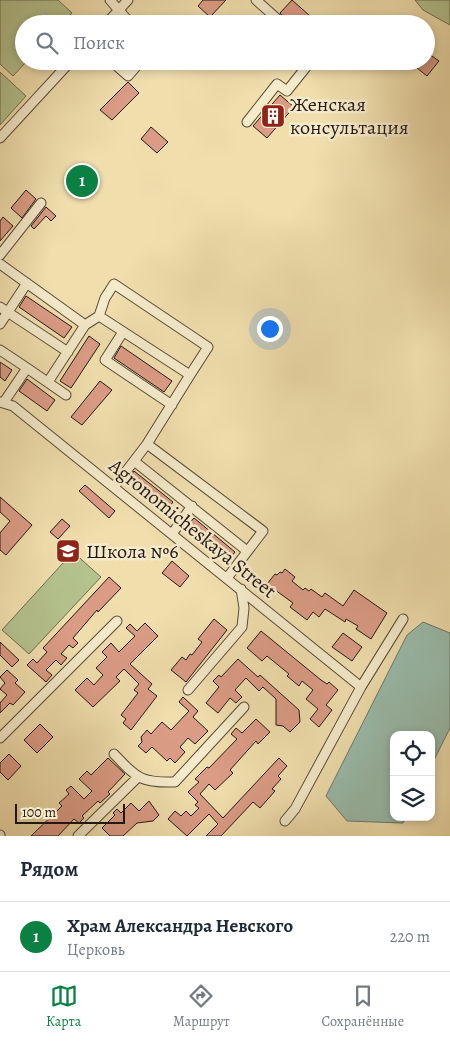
<!DOCTYPE html>
<html lang="ru">
<head>
<meta charset="utf-8">
<style>
  body { margin:0; font-family:Alegreya,serif; background:#f2f2f3; color:#1f2937 }
  .controls { position:absolute; right:15px; bottom:15px; display:grid; overflow:hidden; border-radius:10px; box-shadow:0 2px 8px #0003 }
  .controls button { width:45px; height:45px; display:grid; place-items:center; padding:0; border:0; border-bottom:1px solid #e0e1e3; background:#fff; color:#1f2937; font:25px sans-serif }
  .scale { position:absolute; left:15px; bottom:12px; width:110px; box-sizing:border-box; padding-left:5px; border:2px solid #241812; border-top:0; font-size:14px; line-height:18px; white-space:nowrap; color:#241812; -webkit-text-stroke:4px #f5eaca; paint-order:stroke }
  .you { position:absolute; left:269px; top:328px; width:18px; height:18px; margin:-12px; border:4px solid #fff; border-radius:50%; background:#1a73e8; box-shadow:0 0 0 8px #1a73e833 }
  .badge { display:grid; place-items:center; width:32px; height:32px; border-radius:50%; background:#0b8043; color:#fff; font-size:16px; font-weight:700 }
  .pin { position:absolute; translate:-50% -50%; border:2px solid #fff; box-shadow:0 1px 5px #0006 }
  .list { margin:0; padding:0; list-style:none }
  h2 { display:flex; justify-content:space-between; align-items:center; height:65px; margin:0; padding:0 20px; font-size:21px }
  h2 small { font-size:16px; font-weight:400; color:#747a83 }
  .list li { display:grid; grid-template-columns:32px 1fr auto; gap:15px; align-items:center; box-sizing:border-box; height:70px; padding:0 20px; border-top:1px solid #e0e1e3 }
  .list b { display:block; font-size:19px; white-space:nowrap }
  .list p { margin:0; font-size:16px; white-space:nowrap; color:#747a83 }
  .list em { font-size:16px; font-style:normal; color:#747a83 }
  .icon { flex:none; width:28px; height:28px; fill:none; stroke:currentColor; stroke-width:2; stroke-linecap:round; stroke-linejoin:round }
  .map { position:relative; flex:none; width:450px; height:836px; overflow:hidden }
  .search { position:absolute; background:#fff; box-shadow:0 2px 8px #0003; left:15px; right:15px; top:15px; height:55px; display:flex; align-items:center; gap:12px; box-sizing:border-box; padding:0 18px; border-radius:28px; color:#747a83; font-size:19px }
  .sheet { height:135px; background:#fff }
  nav { display:flex; justify-content:space-around; align-items:center; box-sizing:border-box; height:70px; border-top:1px solid #e0e1e3; background:#fff; font-size:14px; color:#747a83 }
  nav a { display:grid; justify-items:center; gap:2px }
  nav .on { color:#0b8043 }
  .map>svg:first-child { display:block }
</style>
</head>
<body>
<div class="map">
<svg width="450" height="836" viewBox="0 0 450 836">
  <rect width="100%" height="100%" fill="#f0dead"/>
  <filter id="stains"><feTurbulence type="fractalNoise" baseFrequency=".004" numOctaves="4"/><feColorMatrix values="0 0 0 0 .2 0 0 0 0 .09 0 0 0 0 .02 0 0 0 .5 -.17"/></filter>
  <radialGradient id="worn" r=".72"><stop offset=".6" stop-color="#630" stop-opacity="0"/><stop offset="1" stop-color="#630" stop-opacity=".3"/></radialGradient>
  <path fill="#b4c28e" stroke="#6c6d50" d="M0,0H58L72,13L62,24H24V61H27L13,76L0,64Z
    M415,0H450V25L423,10Z
    M0,72L26,96L0,125Z
    M73,552L101,577L29,654L2,630Z"/>
  <path fill="#9abcac" stroke="#6b7a6e" d="M423,622L450,633V728L431,766V735H394V817H406L403,823L347,821L326,796L407,635Z"/>
  <path fill="#db9c85" stroke="#241812" d="M203,0H226L210,17L198,6Z
    M292,0L310,16L303,24H289L280,13Z
    M429,54L439,61L427,76L417,68L423,61H426Z
    M128,82L139,93L112,120L100,110Z
    M280,95L294,107L267,138L253,126Z
    M151,127L168,142L157,153L141,139Z
    M76,170L92,182L82,194L66,182Z
    M26,190L36,199L22,218L11,208Z
    M46,207L56,216L51,221L46,216L34,229L31,226Z
    M3,217L13,226L0,241V221Z
    M26,296L72,327L64,338L19,307Z
    M89,336L100,344L71,388L60,381Z
    M121,346L172,381L164,392L114,358Z
    M0,362L12,370L5,381L0,377Z
    M27,379L55,400L47,411L19,391Z
    M100,381L112,390L82,425L71,417Z
    M134,471L173,502L165,512L127,480Z
    M85,485L115,511L109,518L79,491Z
    M0,497L32,525L6,555L0,550V533L10,521L0,512Z
    M194,518L235,552L226,563L185,528Z
    M62,519L70,526L58,539L50,532Z
    M172,561L189,576L180,587L162,573Z
    M285,569L295,577L292,581L303,590L305,588L309,591L311,589L322,597L325,593L343,606L354,590L387,613L371,639L356,629L358,626L346,619L345,622L325,609L319,617L313,612L307,620L290,607L293,603L267,584L275,574L277,575L280,572L282,573Z
    M109,577L121,588L98,612L97,610L73,638L78,643L73,648L69,645L61,654L67,658L61,665L56,660L46,670L52,675L46,682L27,665L33,659L37,663L47,652L43,648Z
    M214,619L227,630L186,682L171,670L182,657L186,660L190,654L192,655L202,642L198,639Z
    M145,623L158,636L130,664L152,684L148,689L157,696L131,730L123,723L126,719L121,715L138,693L134,690L139,684L124,669L116,677L120,681L93,707L75,690L87,678L94,685L103,675L96,668L107,657L102,652L111,643L119,652L135,636L126,628L130,624L137,631Z
    M261,631L321,680L327,684L329,682L338,690L326,705L332,710L319,727L310,719L318,709L306,699L313,690L302,681L299,686L287,676L289,674L267,656L262,661L247,648Z
    M343,633L362,647L352,661L332,647Z
    M0,642L19,660L12,667L0,655Z
    M238,659L258,677L260,675L299,710L300,722L290,732L283,726L276,725V699L263,687L259,691L246,678L235,690L242,697L236,703L230,698L218,713L206,703L219,687L213,681L219,675L221,677Z
    M7,670L18,680L15,683L25,692L13,705L10,703L0,713V703L7,695L0,689L5,683L0,677Z
    M183,697L198,711L193,717L208,731L195,744L188,738L180,747L185,752L175,763L170,758L167,761L152,747L146,753L138,746L142,742L141,737L147,730L151,734L162,722L171,730L189,711L179,702Z
    M256,719L270,732L258,744L256,741L230,770L233,773L215,790L209,784L200,794L223,818L279,758L287,766L278,776L281,779L272,789L275,791L260,808L253,802L221,836H206L218,824L209,814L187,836L168,819L175,811L181,816L186,811L191,816L199,808L195,805L198,802L188,792L199,782L195,779L207,767L209,768L237,739L231,734L236,728L242,733Z
    M40,724L53,737L37,753L24,740Z
    M9,754L21,766L8,780L0,772V763Z
    M108,758L125,774L108,792L110,794L100,803L98,801L82,816L84,818L79,823L74,819L58,836H31L62,806L59,803L69,794L66,790L71,786L84,799L92,791L79,779L87,771L91,775Z
    M149,801L159,815L153,821L137,823L123,836H110L102,828L115,815L113,813L117,809L121,813L131,803L139,811Z"/>
  <g fill="none" stroke-linecap="round" stroke-linejoin="round">
    <defs>
      <path id="minor" d="M110,0L131,24
        M256,0L283,24
        M106,24L128,0
        M111,61L128,76L141,61
        M247,122L277,84L287,91L311,61
        M0,138L71,61
        M0,255L41,203
        M0,264L85,325
        M0,307L68,352
        M99,316L105,298L114,284L208,347L190,375
        M0,324L27,283
        M123,332L105,360L172,405
        M0,350L27,368L4,402
        M27,368L66,395
        M48,382L85,325L99,316L190,375L147,444L114,487
        M0,402L13,406L361,687
        M147,444L263,531L227,578
        M134,461L247,551
        M172,534L192,506
        M188,690L242,627L244,608L241,589
        M0,738L117,621
        M114,754C137,778 140,783 175,782L244,707
        M285,821L295,809L361,687L403,619
        M0,835V836
        M78,836L137,778"/>
    </defs>
    <use href="#minor" stroke="#574a39" stroke-width="11"/>
    <use href="#minor" stroke="#f5eaca" stroke-width="9"/>
  </g>
  <defs>
    <symbol id="building-square" viewBox="-11 -11 22 22"><rect x="-9" y="-9" width="18" height="18" rx="4" fill="#8f2418" stroke="#f5eaca"/><path d="M-4-6H4V6H1V3H-1V6H-4ZM-2.5-4.3h1.7v1.8h-1.7ZM.8-4.3h1.7v1.8H.8ZM-2.5-1h1.7V.8h-1.7ZM.8-1h1.7V.8H.8Z" fill="#fff"/></symbol>
    <symbol id="school-square" viewBox="-11 -11 22 22"><rect x="-9" y="-9" width="18" height="18" rx="4" fill="#8f2418" stroke="#f5eaca"/><path d="M0-5L7-2L0 1L-7-2ZM-4 1L0 2.5L4 1V4Q0 6-4 4Z" fill="#fff"/></symbol>
  </defs>
  <g fill-rule="evenodd">
    <use href="#building-square" x="259" y="102" width="28" height="28"/>
    <use href="#school-square" x="54" y="537" width="28" height="28"/>
  </g>
  <g text-anchor="middle" stroke-width="5" stroke-linejoin="round" paint-order="stroke">
    <g font-size="20" fill="#241812" stroke="#f5eaca" text-anchor="start">
      <text x="290" y="111">Женская<tspan x="290" dy="23">консультация</tspan></text>
      <text x="86" y="558">Школа №6</text>
    </g>
    <g font-size="20" fill="#241812" stroke="#f5eaca">
      <text transform="translate(193 528) rotate(39)" y="7">Agronomicheskaya Street</text>
    </g>
  </g>
  <rect width="100%" height="100%" filter="url(#stains)"/>
  <rect width="100%" height="100%" fill="url(#worn)"/>
</svg>
<div class="controls">
<button><svg class="icon" aria-label="locate" viewBox="0 0 24 24"><circle cx="12" cy="12" r="6"/><path d="M12 2v4M12 18v4M2 12h4M18 12h4"/></svg></button>
<button><svg class="icon" aria-label="layers" viewBox="0 0 24 24"><path d="M12 4l9 5-9 5-9-5zM3 14l9 5 9-5"/></svg></button>
</div>
<div class="scale">100 m</div>
<div class="you"></div>
<div class="pin badge" style="left:82px;top:181px">1</div>
<div class="search"><svg class="icon" aria-label="search" viewBox="0 0 24 24"><circle cx="10" cy="10" r="6"/><path d="M15 15l6 6"/></svg>Поиск</div>
</div>
<section class="sheet">
<h2>Рядом<small></small></h2>
<ul class="list">
<li><span class="badge">1</span><div><b>Храм Александра Невского</b><p>Церковь</p></div><em>220 m</em></li>
</ul>
</section>
<nav>
<a class="on"><svg class="icon" aria-label="map" viewBox="0 0 24 24"><path d="M3 6l6-2 6 2 6-2v14l-6 2-6-2-6 2zM9 4v14M15 6v14"/></svg>Карта</a>
<a><svg class="icon" aria-label="directions" viewBox="0 0 24 24"><path d="M12 3l9 9-9 9-9-9zM9 14v-3h6M13 9l2 2-2 2"/></svg>Маршрут</a>
<a><svg class="icon" aria-label="saved" viewBox="0 0 24 24"><path d="M7 4h10v16l-5-4-5 4z"/></svg>Сохранённые</a>
</nav>
</body>
</html>
